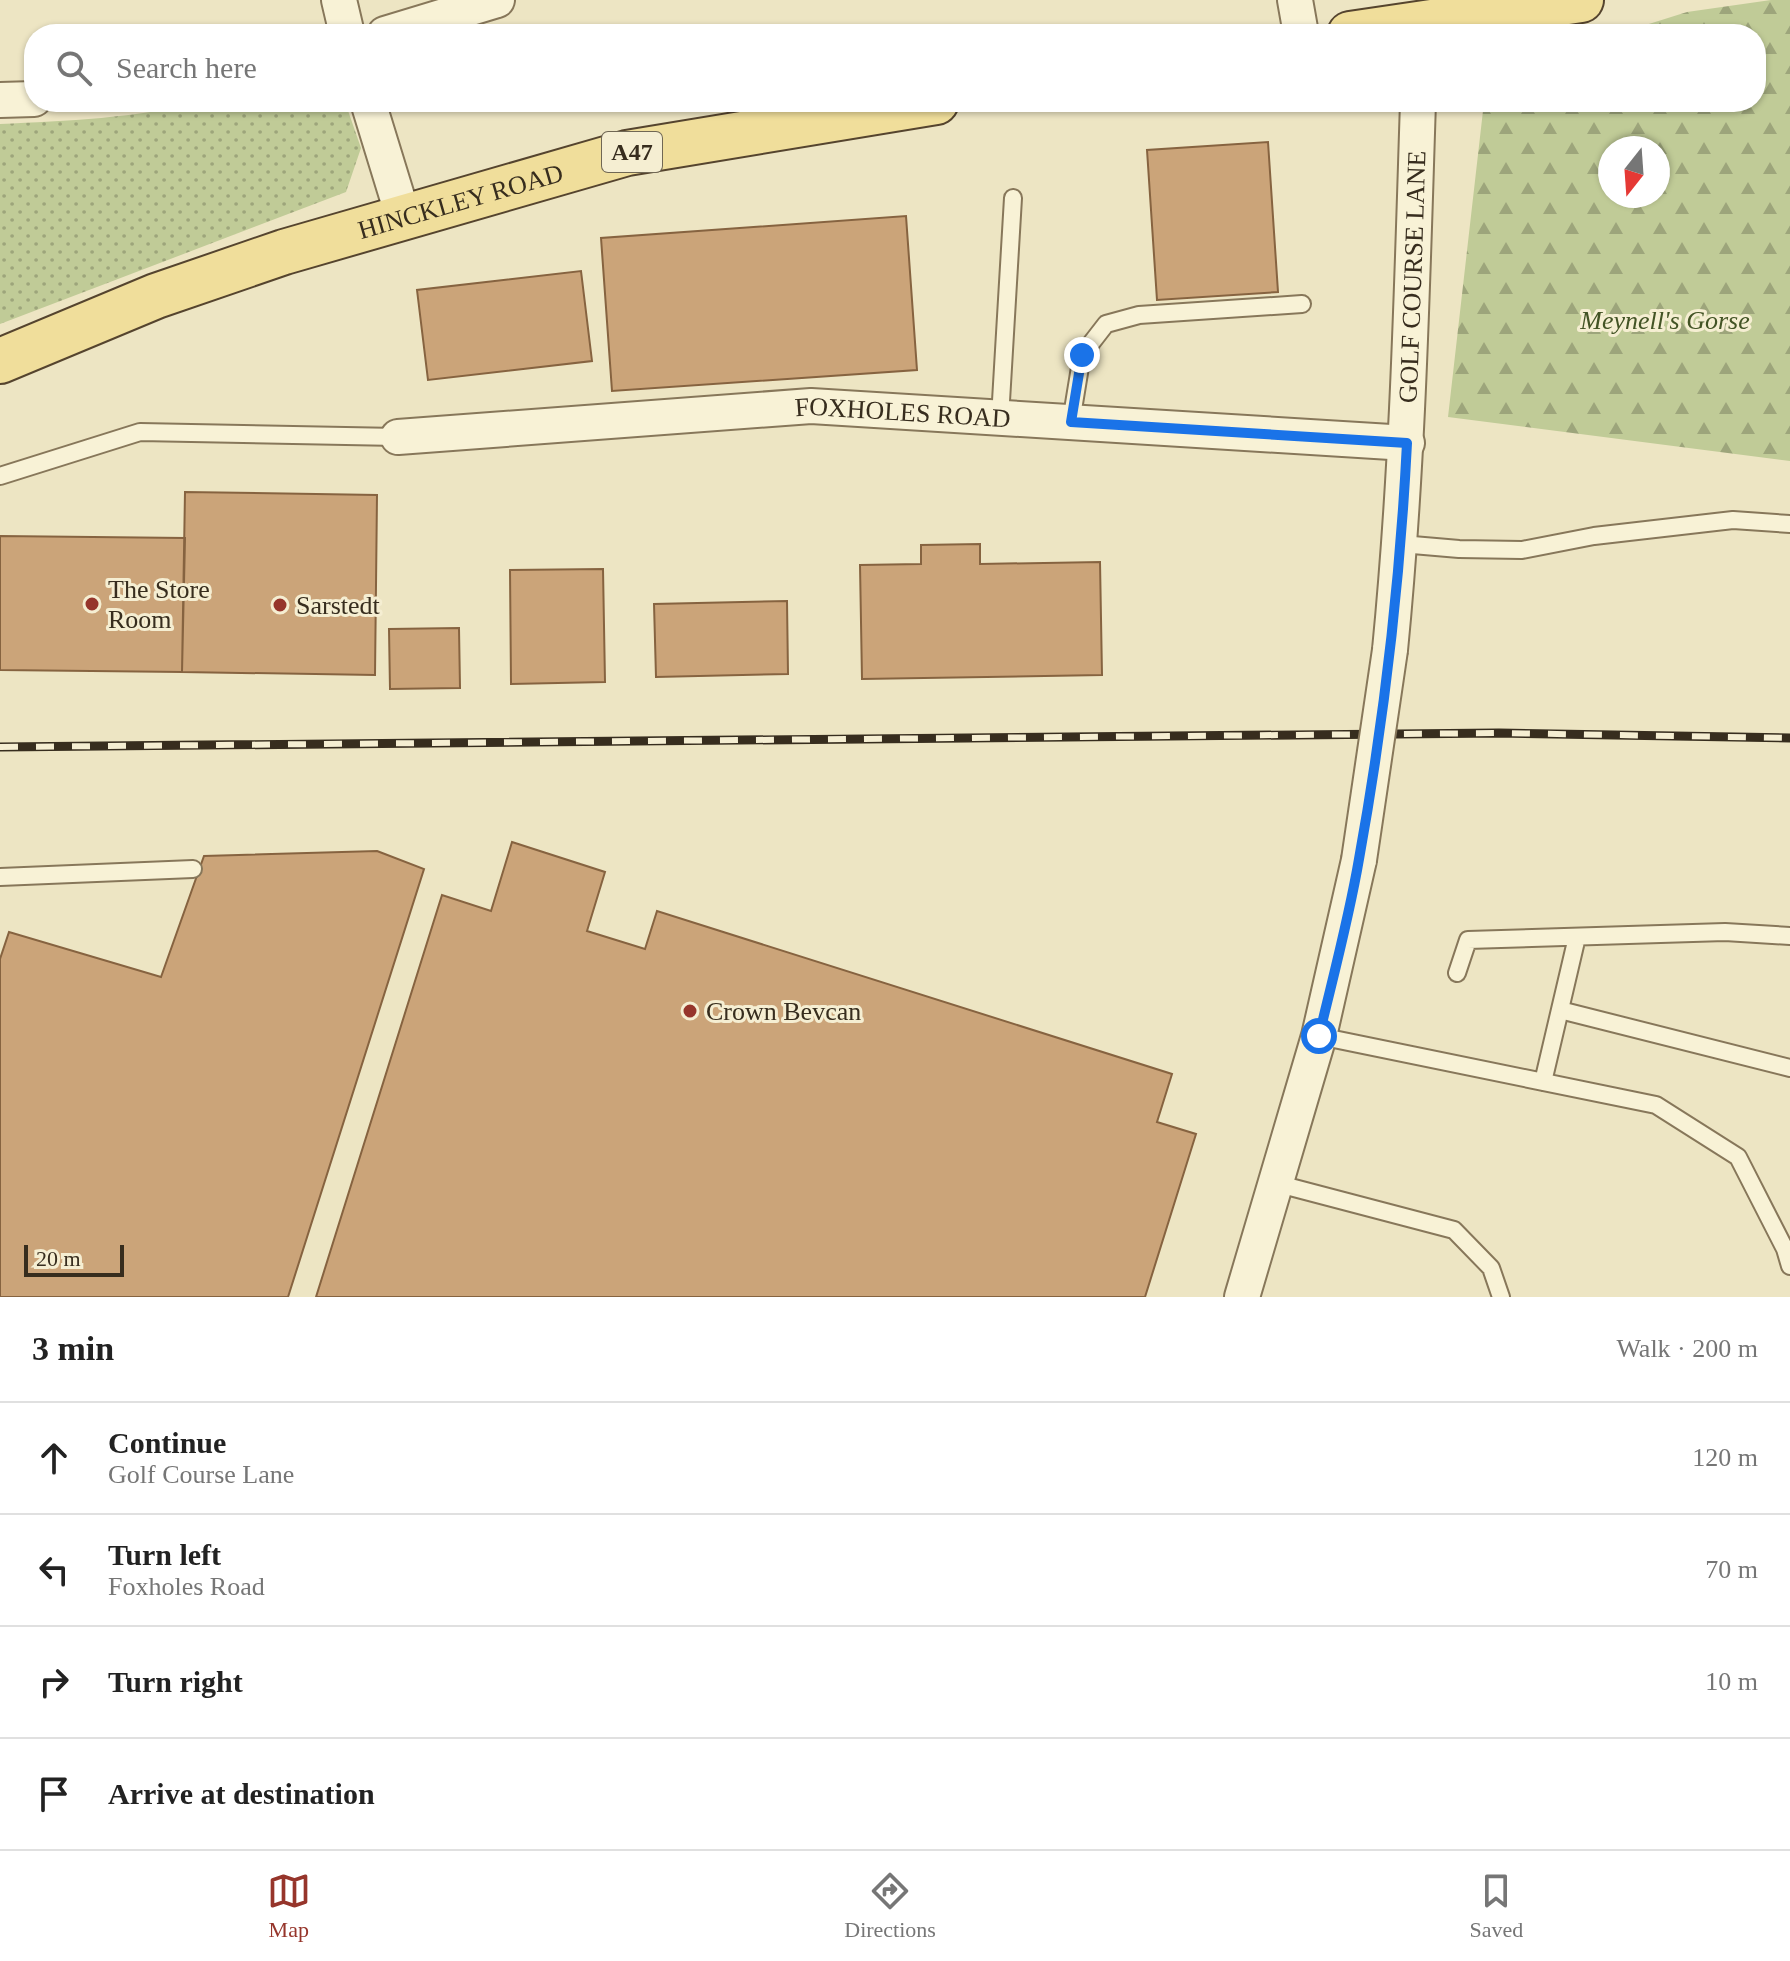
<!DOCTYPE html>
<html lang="en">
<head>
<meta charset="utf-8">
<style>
  body { margin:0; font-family:"Times New Roman",serif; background:#f6f6f6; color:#222 }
  .compass { position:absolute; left:1598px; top:136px; width:72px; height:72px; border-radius:50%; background:#fff; box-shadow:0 2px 6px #0004; rotate:197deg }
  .scale { position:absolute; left:24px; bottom:20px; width:100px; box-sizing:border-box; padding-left:8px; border:4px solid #372d1e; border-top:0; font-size:22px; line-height:28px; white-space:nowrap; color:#372d1e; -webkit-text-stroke:6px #f5eed2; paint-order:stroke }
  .stop { position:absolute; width:24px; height:24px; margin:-18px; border:6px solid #1a73e8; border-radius:50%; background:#fff }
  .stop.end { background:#1a73e8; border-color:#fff; box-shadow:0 2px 8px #0008 }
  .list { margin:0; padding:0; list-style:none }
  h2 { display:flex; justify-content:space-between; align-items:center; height:104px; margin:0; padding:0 32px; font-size:34px }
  h2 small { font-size:26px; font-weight:400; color:#767676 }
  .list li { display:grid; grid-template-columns:52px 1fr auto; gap:24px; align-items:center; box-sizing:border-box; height:112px; padding:0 32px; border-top:2px solid #e0e0e0 }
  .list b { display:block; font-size:30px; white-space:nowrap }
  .list p { margin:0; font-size:26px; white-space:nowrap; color:#767676 }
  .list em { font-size:26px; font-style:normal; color:#767676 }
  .icon { flex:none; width:44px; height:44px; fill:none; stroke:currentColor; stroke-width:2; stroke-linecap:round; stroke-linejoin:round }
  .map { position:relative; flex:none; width:1790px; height:1297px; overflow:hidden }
  .search { position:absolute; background:#fff; box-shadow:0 2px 6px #0004; left:24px; right:24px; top:24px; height:88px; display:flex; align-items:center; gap:20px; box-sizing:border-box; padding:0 28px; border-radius:32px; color:#767676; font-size:30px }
  .sheet { height:552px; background:#fff }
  nav { display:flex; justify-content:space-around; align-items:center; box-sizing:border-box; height:112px; border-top:2px solid #e0e0e0; background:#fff; font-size:22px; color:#767676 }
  nav a { display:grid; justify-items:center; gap:4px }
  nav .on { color:#96352b }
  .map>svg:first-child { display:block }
</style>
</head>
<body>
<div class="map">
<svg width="1790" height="1297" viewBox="0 0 1790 1297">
  <defs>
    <pattern id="forest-firs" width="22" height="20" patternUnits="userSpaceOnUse" patternTransform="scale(2)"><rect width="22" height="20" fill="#c0cb97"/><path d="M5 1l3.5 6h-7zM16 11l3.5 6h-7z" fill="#9da57b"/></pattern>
    <pattern id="park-dots" width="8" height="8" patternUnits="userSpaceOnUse" patternTransform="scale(2)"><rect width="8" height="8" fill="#c0cb97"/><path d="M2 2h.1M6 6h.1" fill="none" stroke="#9da57b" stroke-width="1.8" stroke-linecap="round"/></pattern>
  </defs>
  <rect width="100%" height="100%" fill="#ede5c3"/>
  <path fill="url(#forest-firs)" fill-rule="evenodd" d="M1771,0H1790V461L1448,417L1484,102H1756V34H1617L1687,12ZM1610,148H1658V196H1610Z"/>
  <path fill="url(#park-dots)" d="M202,102H345L361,148L346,192L0,324V124C67,121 136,118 202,102Z"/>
  <path fill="#cba479" stroke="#866340" stroke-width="2" d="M1268,142L1278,292L1157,300L1147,150Z
    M906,216L917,370L612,391L601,238Z
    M581,271L592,361L428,380L417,290Z
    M185,492L377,495L375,675L182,672Z
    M0,536L185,538L182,672L0,670Z
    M980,544V564L1100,562L1102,675L862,679L860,565L921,564V545Z
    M603,569L605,682L511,684L510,570Z
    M787,601L788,674L656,677L654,604Z
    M459,628L460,688L390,689L389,629Z
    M512,842L605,872L587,931L645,949L657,911L1172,1074L1157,1122L1196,1134L1145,1297H316L442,895L491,911Z
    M377,851L424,869L288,1297H0V959L9,932L161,977L204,856Z"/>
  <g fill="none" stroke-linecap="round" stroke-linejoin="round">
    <defs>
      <path id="lane" d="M1000,418L1013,198
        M1071,422L1082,355L1106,324L1139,315L1302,304
        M0,476L140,432L398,437
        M1401,544L1459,549L1522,550L1594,536L1733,520L1790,524
        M0,877L193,869
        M1457,973L1468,940L1725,932L1790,936
        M1560,1010L1790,1068
        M1319,1036L1656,1105L1738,1157L1785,1249L1790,1266
        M1543,1082L1577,937
        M1275,1183L1454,1230L1491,1268L1501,1297"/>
      <g id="street">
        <path d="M339,0L347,34"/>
        <path d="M1295,0L1301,34"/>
        <path d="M385,34L497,0"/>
        <path d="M0,100L34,99"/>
        <path d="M368,102L403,216"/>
        <path id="s1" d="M398,437L811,406L1407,443"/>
        <path id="s2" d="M1390,650C1408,467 1412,286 1418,102"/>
        <path d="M1242,1297L1319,1036L1359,860"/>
      </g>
      <g id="primary">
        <path d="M1350,34L1581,0"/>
        <path id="s3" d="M0,361L156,296L284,252L627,153L936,102"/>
      </g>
    </defs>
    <use href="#lane" stroke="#87775a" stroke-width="20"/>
    <use href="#street" stroke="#87775a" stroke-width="38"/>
    <use href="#primary" stroke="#55442e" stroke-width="48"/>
    <use href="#lane" stroke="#f8f2d6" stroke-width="16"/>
    <use href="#street" stroke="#f8f2d6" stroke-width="34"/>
    <use href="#primary" stroke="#f0de9b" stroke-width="44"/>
    <defs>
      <path id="rail" d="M0,747L1499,733L1790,738"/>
    </defs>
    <use href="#rail" stroke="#372d1e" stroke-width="9"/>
    <use href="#rail" stroke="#f5eed2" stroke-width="6" stroke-dasharray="18" stroke-linecap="butt"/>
    <defs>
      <path id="street-bridge" d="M1359,860L1390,650"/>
    </defs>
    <use href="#street-bridge" stroke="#87775a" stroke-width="38" stroke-linecap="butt"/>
    <use href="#street-bridge" stroke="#f8f2d6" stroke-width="34"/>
  </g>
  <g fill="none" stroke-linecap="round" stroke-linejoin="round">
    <path stroke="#1a73e8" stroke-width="10" d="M1082,355L1071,422L1407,443C1400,582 1384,721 1359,859C1349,918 1333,977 1319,1036"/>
  </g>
  <g fill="#96352b" stroke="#f5eed2" stroke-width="3">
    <circle cx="92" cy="604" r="8"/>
    <circle cx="280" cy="605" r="8"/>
    <circle cx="690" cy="1011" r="8"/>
  </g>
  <g text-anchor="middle" stroke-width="6" stroke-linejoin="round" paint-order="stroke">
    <rect fill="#f5eed2" stroke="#706754" stroke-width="2" x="602" y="132" width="60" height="40" rx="6"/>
    <g font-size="24" font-weight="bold" fill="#372d1e">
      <text x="632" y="160">A47</text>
    </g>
    <g font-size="26" fill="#372d1e" stroke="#f5eed2">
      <text dy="9" stroke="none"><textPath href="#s3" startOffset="488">HINCKLEY ROAD</textPath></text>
      <text dy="9" stroke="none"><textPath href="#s2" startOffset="374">GOLF COURSE LANE</textPath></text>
      <text dy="9" stroke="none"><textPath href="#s1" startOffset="506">FOXHOLES ROAD</textPath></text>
    </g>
    <g font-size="26" font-style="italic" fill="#435425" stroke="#f5eed2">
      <text x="1665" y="329">Meynell's Gorse</text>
    </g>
    <g font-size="26" fill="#372d1e" stroke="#f5eed2" text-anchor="start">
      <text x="108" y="598">The Store<tspan x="108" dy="30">Room</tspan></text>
      <text x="296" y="614">Sarstedt</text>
      <text x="706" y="1020">Crown Bevcan</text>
    </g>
  </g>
</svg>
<svg class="compass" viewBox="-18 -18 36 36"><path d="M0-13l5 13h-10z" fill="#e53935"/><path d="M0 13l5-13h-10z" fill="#767676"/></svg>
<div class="scale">20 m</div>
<div class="stop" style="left:1319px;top:1036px"></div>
<div class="stop end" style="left:1082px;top:355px"></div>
<div class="search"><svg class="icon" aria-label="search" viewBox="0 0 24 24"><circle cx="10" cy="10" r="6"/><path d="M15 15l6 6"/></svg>Search here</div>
</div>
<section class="sheet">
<h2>3 min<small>Walk · 200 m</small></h2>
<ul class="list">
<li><svg class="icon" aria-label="ahead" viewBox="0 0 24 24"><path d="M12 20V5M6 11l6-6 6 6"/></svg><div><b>Continue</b><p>Golf Course Lane</p></div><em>120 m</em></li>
<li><svg class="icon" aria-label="left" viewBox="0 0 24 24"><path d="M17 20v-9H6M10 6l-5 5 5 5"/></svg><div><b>Turn left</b><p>Foxholes Road</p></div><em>70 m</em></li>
<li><svg class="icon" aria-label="right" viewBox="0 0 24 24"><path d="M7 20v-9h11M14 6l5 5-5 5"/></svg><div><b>Turn right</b></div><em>10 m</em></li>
<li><svg class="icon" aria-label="arrive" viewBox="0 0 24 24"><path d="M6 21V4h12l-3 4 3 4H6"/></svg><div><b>Arrive at destination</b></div></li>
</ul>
</section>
<nav>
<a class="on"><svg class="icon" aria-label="map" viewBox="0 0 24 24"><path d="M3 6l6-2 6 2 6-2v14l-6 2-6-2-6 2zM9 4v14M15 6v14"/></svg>Map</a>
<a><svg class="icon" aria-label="directions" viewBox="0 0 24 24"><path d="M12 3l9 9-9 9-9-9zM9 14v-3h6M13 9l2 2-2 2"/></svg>Directions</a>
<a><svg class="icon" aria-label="saved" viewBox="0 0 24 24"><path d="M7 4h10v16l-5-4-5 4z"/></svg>Saved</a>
</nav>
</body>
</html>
